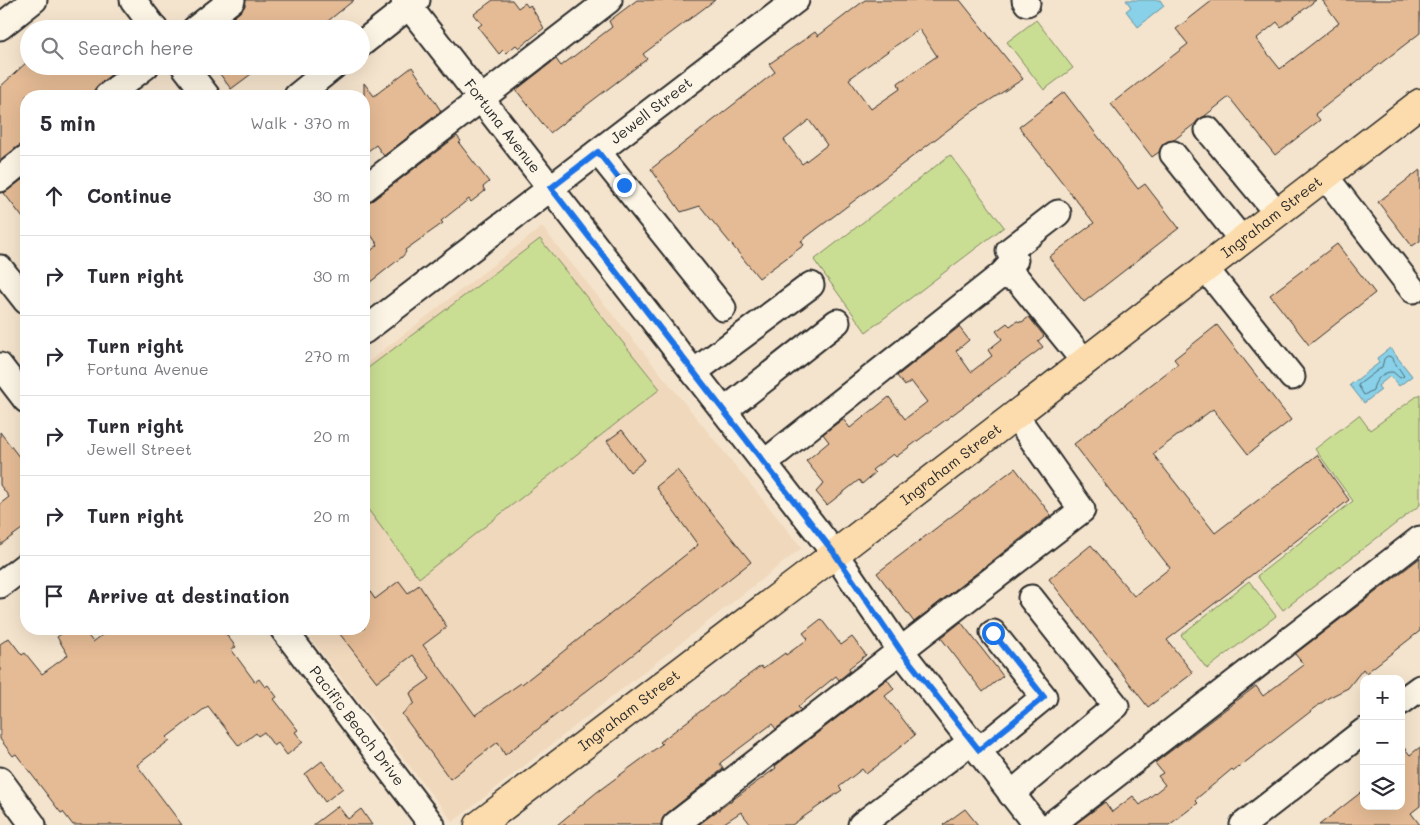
<!DOCTYPE html>
<html lang="en">
<head>
<meta charset="utf-8">
<style>
  body { margin:0; font-family:Mali,sans-serif; background:#f7f7f7; color:#2b2b33 }
  .controls { position:absolute; right:15px; bottom:15px; display:grid; overflow:hidden; border-radius:10px; box-shadow:0 5px 20px #0002 }
  .controls button { width:45px; height:45px; display:grid; place-items:center; padding:0; border:0; border-bottom:1px solid #e1e1e2; background:#fff; color:#2b2b33; font:25px sans-serif }
  .stop { position:absolute; width:15px; height:15px; margin:-11px; border:4px solid #1a73e8; border-radius:50%; background:#fff }
  .stop.end { background:#1a73e8; border-color:#fff; box-shadow:0 1px 5px #0008 }
  .list { margin:0; padding:0; list-style:none }
  h2 { display:flex; justify-content:space-between; align-items:center; height:65px; margin:0; padding:0 20px; font-size:21px }
  h2 small { font-size:16px; font-weight:400; color:#7c7c81 }
  .list li { display:grid; grid-template-columns:32px 1fr auto; gap:15px; align-items:center; box-sizing:border-box; height:80px; padding:0 20px; border-top:1px solid #e1e1e2 }
  .list b { display:block; font-size:19px; white-space:nowrap }
  .list p { margin:0; font-size:16px; white-space:nowrap; color:#7c7c81 }
  .list em { font-size:16px; font-style:normal; color:#7c7c81 }
  .icon { flex:none; width:28px; height:28px; fill:none; stroke:currentColor; stroke-width:2; stroke-linecap:round; stroke-linejoin:round }
  .map { position:relative; flex:none; width:1420px; height:825px; overflow:hidden }
  .search { position:absolute; background:#fff; box-shadow:0 5px 20px #0002; left:20px; top:20px; width:350px; height:55px; display:flex; align-items:center; gap:12px; box-sizing:border-box; padding:0 18px; border-radius:28px; color:#7c7c81; font-size:19px }
  .panel { position:absolute; background:#fff; box-shadow:0 5px 20px #0002; left:20px; top:90px; width:350px; height:545px; border-radius:20px }
  .map>svg:first-child { display:block }
</style>
</head>
<body>
<div class="map">
<svg width="1420" height="825" viewBox="0 0 1420 825">
  <rect width="100%" height="100%" fill="#f5e4cd"/>
  <filter id="ink" filterUnits="userSpaceOnUse"><feTurbulence type="fractalNoise" baseFrequency=".02" numOctaves="2"/><feDisplacementMap in="SourceGraphic" scale="10" xChannelSelector="R" yChannelSelector="G"/><feConvolveMatrix kernelMatrix="1 2 1 2 8 2 1 2 1" color-interpolation-filters="sRGB"/></filter>
  <g filter="url(#ink)">
    <path fill="#f0d8bc" d="M542,227L802,548L453,822L303,629H364V365Z"/>
    <path fill="#cade93" stroke="#7a845f" d="M1036,20L1073,68L1044,90L1007,42Z
      M950,155L1004,227L866,332L814,260Z
      M540,239L660,389L419,578L364,504V371Z
      M1420,394V505L1283,610L1257,576L1353,501L1315,449L1359,415L1370,430Z
      M1249,581L1276,616L1207,669L1181,635Z"/>
    <path fill="#88d1e9" stroke="#638f9d" d="M1126,0H1160L1164,6L1138,27L1126,11L1131,7Z
      M1390,348L1412,376L1399,386L1390,376L1378,386L1381,390L1364,403L1350,385L1379,363L1377,358Z"/>
    <g fill="none" stroke-linecap="round" stroke-linejoin="round">
      <path stroke="#506d77" stroke-width="1" d="M1388,356L1391,357L1404,376L1400,378L1393,372C1383,371 1374,381 1373,390L1364,395L1358,385L1382,367L1384,359Z"/>
    </g>
    <path fill="#e5bb95" stroke="#2b2b2b" fill-rule="evenodd" d="M246,0H354L318,29H219L241,11Z
      M493,0H512L518,8L525,3L528,7L530,5L544,28L519,48L516,45L506,53L503,50L499,54L478,27L482,24L474,14Z
      M637,0H715L643,54L647,59L550,133L516,90L556,59L561,66L612,27L609,21Z
      M865,0H960L1023,79L970,113L801,241L804,245L759,278L700,206L681,212L651,169L775,72L769,64L815,32L818,36ZM919,29L937,56L898,83L900,89L871,109L849,79ZM809,120L827,145L802,164L784,140Z
      M1213,0H1316L1281,27L1277,22L1256,39L1280,69L1339,23L1322,0H1420V33L1315,114L1320,120L1275,155L1229,97L1174,140L1164,143L1159,152L1152,157L1111,104L1188,44L1176,29Z
      M29,60V66H122L98,85L93,96H26V144L17,147L0,161V87Z
      M214,66H262L231,89Z
      M412,67L441,111L384,156L376,145L364,154V83L374,96Z
      M1064,92L1138,189L1145,184L1179,228L1084,302L1049,257L1094,223L1019,127Z
      M457,136L461,141L459,143L489,182L483,187L485,191L471,202L469,199L441,221L443,223L405,250L406,252L402,257L364,287V256L378,245L364,225V203L373,200Z
      M1420,170V241L1412,246L1378,202Z
      M23,179L26,183V222L4,193Z
      M1337,244L1375,293L1309,345L1270,295Z
      M1029,317L1044,336L1038,341L1043,347L896,457L893,454L872,470L875,473L862,484L859,480L827,505L816,492L824,483L806,461L829,442L823,434L843,419L850,428L889,397L905,419L927,402L911,381L905,386L897,376L959,327L969,340L956,351L971,372L992,356L988,350L1002,339L996,331L1007,323L1010,326L1017,321L1022,322Z
      M1217,325L1291,420L1248,454L1213,409L1153,454L1215,533L1317,455L1349,500L1167,640L1193,673L1148,707L1049,579L1091,545L1134,596L1170,568L1074,444L1178,364L1174,359Z
      M622,430L645,460L630,472L607,441Z
      M0,432L26,466V526L0,545V504L9,497L0,485Z
      M1015,468L1051,515L914,622L877,573Z
      M677,470L751,562L505,755L498,742L450,779L402,714L414,703L410,693L430,679L413,655L377,682L336,629H364V583L375,599L399,581L408,593L419,585L447,627L423,645L475,715L521,683L522,684L698,545L656,487Z
      M1420,558V631L1366,673L1363,669L1348,688L1328,698L1234,771L1232,769L1195,800L1198,803L1169,825H1074L1105,802L1112,812L1133,796L1140,805L1165,785L1158,776L1163,773L1155,763L1256,686L1263,696L1304,665L1295,654Z
      M821,619L841,645L852,637L866,655L849,668L850,671L839,680L836,676L798,707L801,710L776,729L772,724L720,763L723,769L666,814L661,825H557L597,792L662,744L660,742L736,684L761,666L763,669L785,653L786,655L808,639L803,633Z
      M961,622L1003,676L983,692L941,638Z
      M68,629H83L93,642L110,629H222L236,647L231,649L255,682L259,679L265,687L268,685L277,697L274,699L298,730L295,732L303,742L287,755L278,743L274,746L264,732L258,736L256,733L239,746L208,706L167,737L170,740L137,765L182,825H73L63,812L61,813L16,754L13,756L0,739V644L9,638L22,655L25,653L42,674L68,655L57,637Z
      M887,679L894,689L885,696L915,735L882,762L866,774L862,769L839,787L842,790L792,825H751L741,812L721,825H698L776,768L775,766Z
      M1401,744L1410,755L1420,747V806L1411,813L1420,825H1319L1364,790V806H1401Z
      M322,761L343,788L325,802L305,774Z
      M338,806L348,819L361,809L372,825H313Z
      M965,809L978,825H943Z"/>
    <g fill="none" stroke-linecap="round" stroke-linejoin="round">
      <defs>
        <g id="minor">
          <path d="M133,0L155,29"/>
          <path id="s1" d="M404,0L835,554L901,651L1036,825"/>
          <path d="M1025,0L1027,3"/>
          <path d="M0,27L34,0"/>
          <path d="M195,29L232,0"/>
          <path d="M361,44L417,0"/>
          <path d="M184,66L207,96"/>
          <path d="M107,96L146,66"/>
          <path d="M297,96L334,66"/>
          <path d="M1208,130L1277,213"/>
          <path d="M598,152L723,308"/>
          <path d="M1173,154L1242,240"/>
          <path d="M1325,176L1413,290"/>
          <path d="M0,179L26,158"/>
          <path d="M364,189L609,0"/>
          <path d="M0,268L26,301"/>
          <path d="M1205,268L1292,377"/>
          <path d="M1001,275L1015,260L1009,251L1058,213"/>
          <path id="s2" d="M364,331L796,0"/>
          <path d="M0,366L26,400"/>
          <path d="M694,372L811,285"/>
          <path d="M724,411L837,322"/>
          <path d="M764,463L1001,275L1018,280L1084,361"/>
          <path d="M0,585L26,565"/>
          <path id="s3" d="M283,629L432,825"/>
          <path d="M1401,702L1420,688"/>
          <path d="M979,750L1044,697L993,633"/>
          <path d="M0,780L33,825"/>
          <path d="M1011,794L1116,706L1031,598"/>
          <path d="M675,825L1082,510L1015,415"/>
          <path d="M861,825L972,741"/>
          <path d="M1051,825L1420,539"/>
          <path d="M1243,825L1364,731"/>
        </g>
        <g id="major">
          <path id="s4" d="M479,825L835,554L1420,103"/>
        </g>
      </defs>
      <use href="#minor" stroke="#2b2b2b" stroke-width="29"/>
      <use href="#major" stroke="#2b2b2b" stroke-width="31"/>
      <use href="#minor" stroke="#fcf5e5" stroke-width="25"/>
      <use href="#major" stroke="#fcdcac" stroke-width="28"/>
    </g>
  </g>
  <g fill="none" stroke-linecap="round" stroke-linejoin="round" filter="url(#ink)">
    <path stroke="#1a73e8" stroke-width="6" d="M624,185L598,152L551,188L835,554L901,651L979,750L1044,697L993,633"/>
  </g>
  <g text-anchor="middle" stroke-width="5" stroke-linejoin="round" paint-order="stroke">
    <g font-size="15" fill="#2b2b2b" stroke="#fcf5e5">
      <text dy="5" stroke="none"><textPath href="#s2" startOffset="362">Jewell Street</textPath></text>
      <text dy="5" stroke="none"><textPath href="#s1" startOffset="160">Fortuna Avenue</textPath></text>
      <text dy="5" stroke="none"><textPath href="#s4" startOffset="999">Ingraham Street</textPath></text>
      <text dy="5" stroke="none"><textPath href="#s4" startOffset="594">Ingraham Street</textPath></text>
      <text dy="5" stroke="none"><textPath href="#s4" startOffset="189">Ingraham Street</textPath></text>
      <text dy="5" stroke="none"><textPath href="#s3" startOffset="122">Pacific Beach Drive</textPath></text>
    </g>
  </g>
</svg>
<div class="controls">
<button>+</button>
<button>−</button>
<button><svg class="icon" aria-label="layers" viewBox="0 0 24 24"><path d="M12 4l9 5-9 5-9-5zM3 14l9 5 9-5"/></svg></button>
</div>
<div class="stop" style="left:993px;top:633px"></div>
<div class="stop end" style="left:624px;top:185px"></div>
<div class="search"><svg class="icon" aria-label="search" viewBox="0 0 24 24"><circle cx="10" cy="10" r="6"/><path d="M15 15l6 6"/></svg>Search here</div>
<section class="panel">
<h2>5 min<small>Walk · 370 m</small></h2>
<ul class="list">
<li><svg class="icon" aria-label="ahead" viewBox="0 0 24 24"><path d="M12 20V5M6 11l6-6 6 6"/></svg><div><b>Continue</b></div><em>30 m</em></li>
<li><svg class="icon" aria-label="right" viewBox="0 0 24 24"><path d="M7 20v-9h11M14 6l5 5-5 5"/></svg><div><b>Turn right</b></div><em>30 m</em></li>
<li><svg class="icon" aria-label="right" viewBox="0 0 24 24"><path d="M7 20v-9h11M14 6l5 5-5 5"/></svg><div><b>Turn right</b><p>Fortuna Avenue</p></div><em>270 m</em></li>
<li><svg class="icon" aria-label="right" viewBox="0 0 24 24"><path d="M7 20v-9h11M14 6l5 5-5 5"/></svg><div><b>Turn right</b><p>Jewell Street</p></div><em>20 m</em></li>
<li><svg class="icon" aria-label="right" viewBox="0 0 24 24"><path d="M7 20v-9h11M14 6l5 5-5 5"/></svg><div><b>Turn right</b></div><em>20 m</em></li>
<li><svg class="icon" aria-label="arrive" viewBox="0 0 24 24"><path d="M6 21V4h12l-3 4 3 4H6"/></svg><div><b>Arrive at destination</b></div></li>
</ul>
</section>
</div>
</body>
</html>
